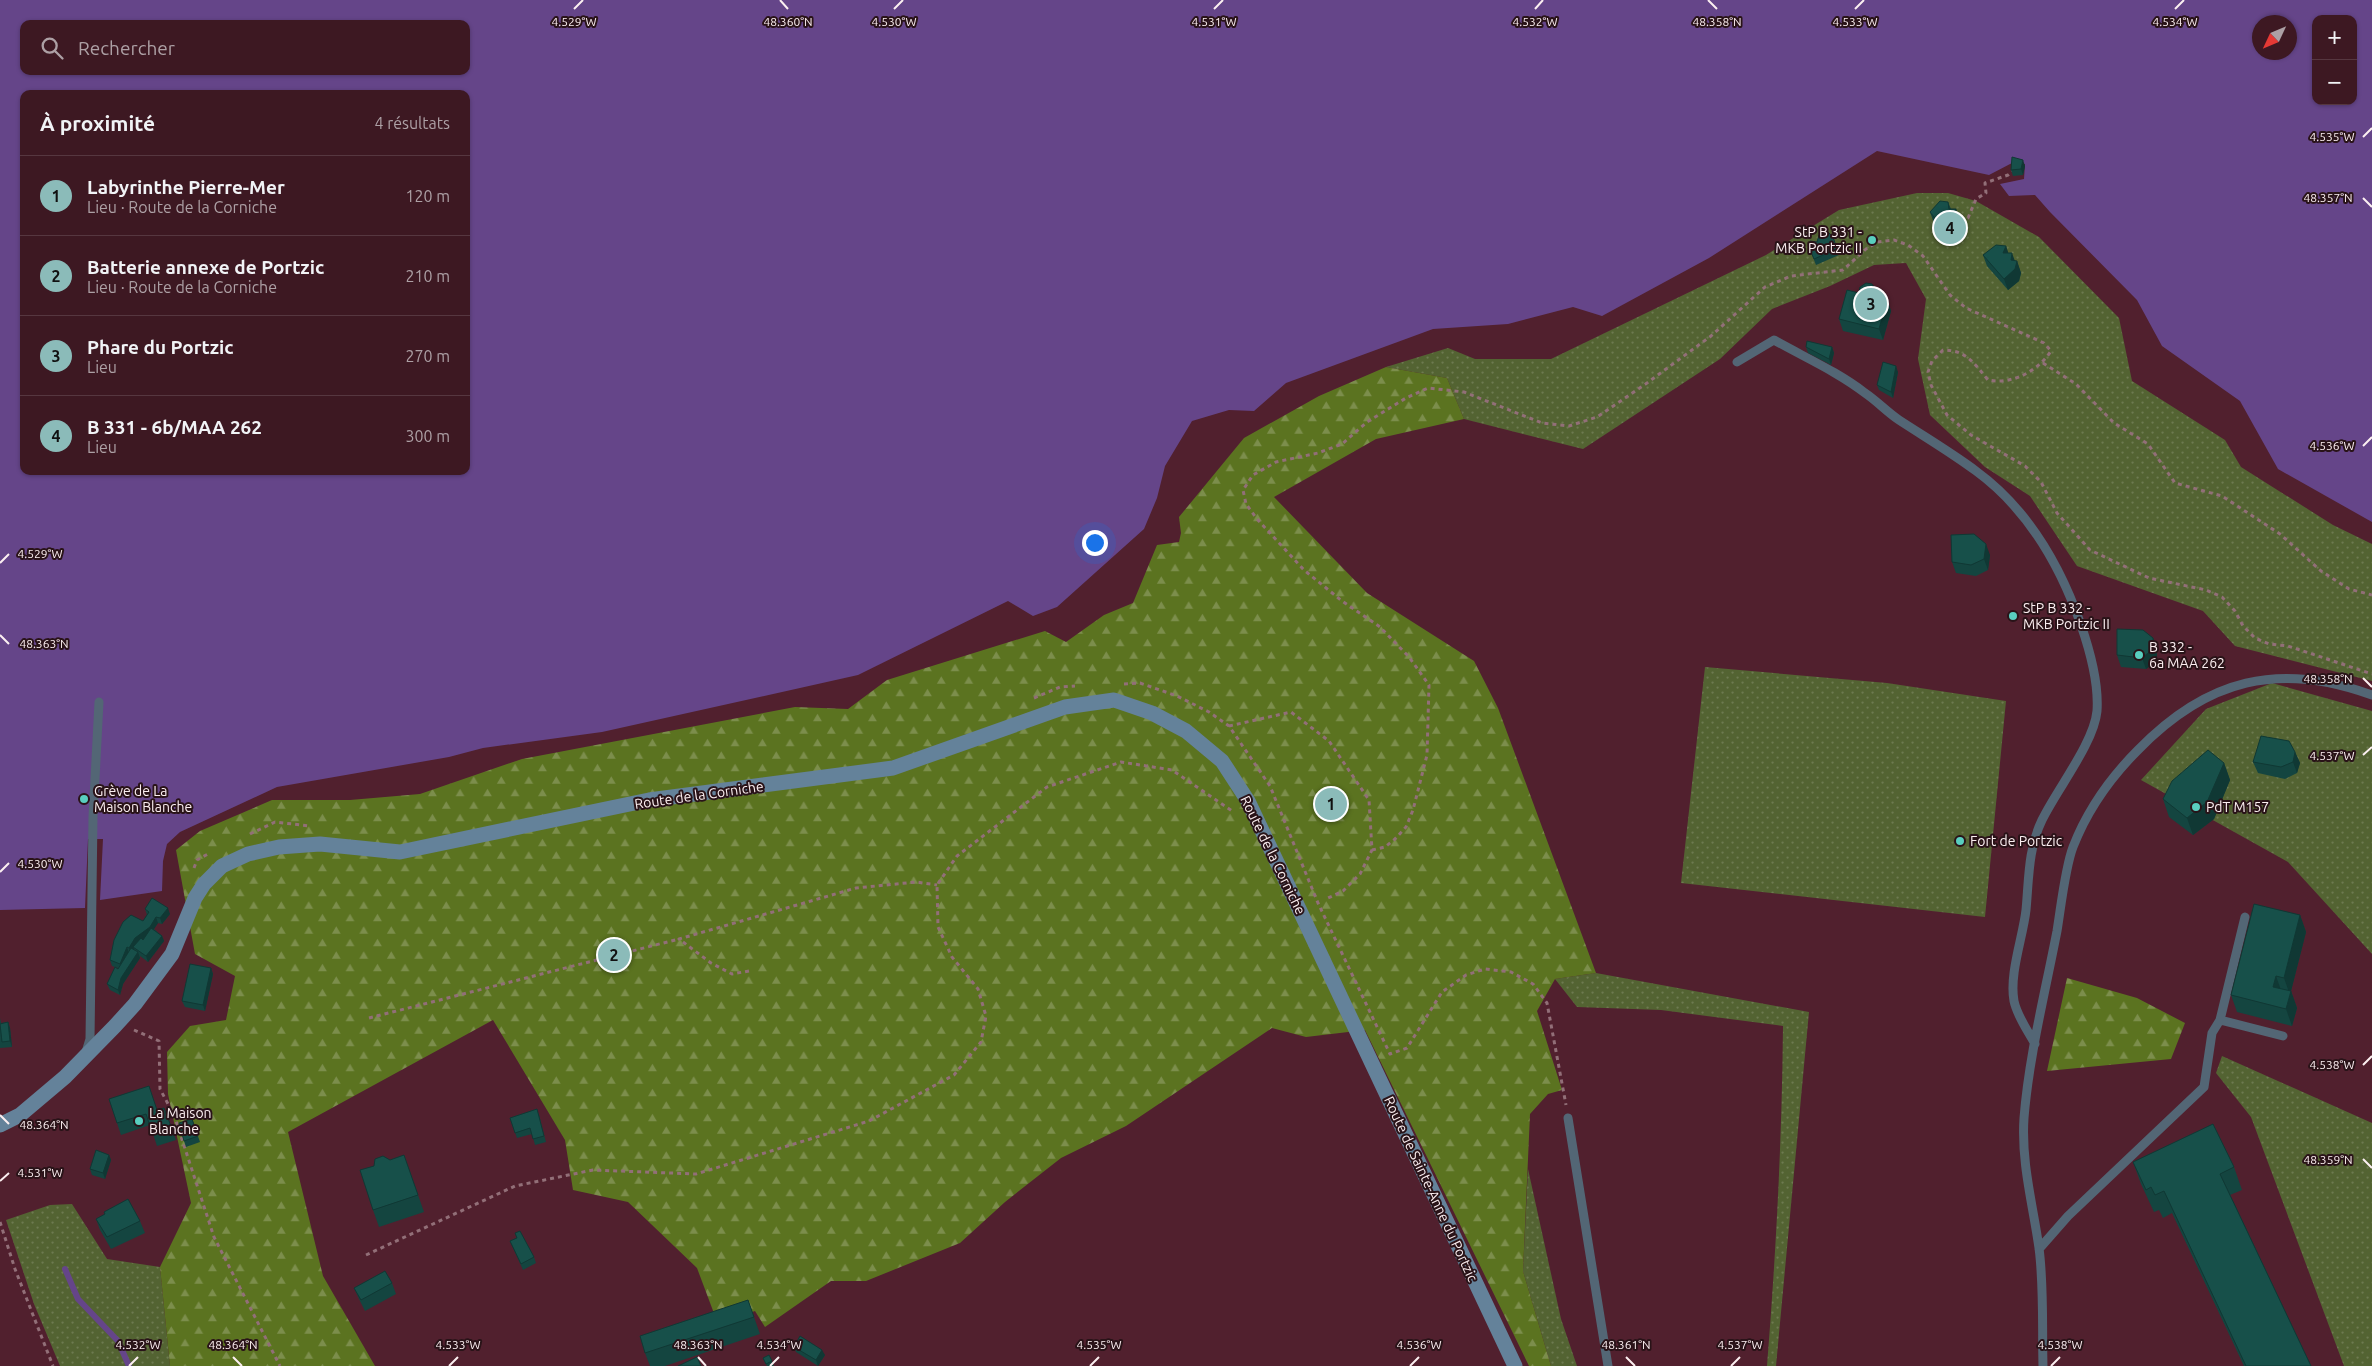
<!DOCTYPE html>
<html lang="fr">
<head>
<meta charset="utf-8">
<style>
  body { margin:0; font-family:Ubuntu,sans-serif; background:#48252f; color:#f1f3f6 }
  .controls { position:absolute; right:15px; top:15px; display:grid; overflow:hidden; border-radius:10px; box-shadow:0 1px 4px #0004 }
  .controls button { width:45px; height:45px; display:grid; place-items:center; padding:0; border:0; border-bottom:1px solid #563740; background:#3d1822; color:#f1f3f6; font:25px sans-serif }
  .compass { position:absolute; left:2252px; top:15px; width:45px; height:45px; border-radius:50%; background:#3d1822; box-shadow:0 1px 4px #0004; rotate:226deg }
  .you { position:absolute; left:1094px; top:542px; width:18px; height:18px; margin:-12px; border:4px solid #fff; border-radius:50%; background:#1a73e8; box-shadow:0 0 0 8px #1a73e833 }
  .badge { display:grid; place-items:center; width:32px; height:32px; border-radius:50%; background:#8bbbb9; color:#111; font-size:16px; font-weight:700 }
  .pin { position:absolute; translate:-50% -50%; border:2px solid #fff; box-shadow:0 1px 5px #0006 }
  .list { margin:0; padding:0; list-style:none }
  h2 { display:flex; justify-content:space-between; align-items:center; height:65px; margin:0; padding:0 20px; font-size:21px }
  h2 small { font-size:16px; font-weight:400; color:#ada0a5 }
  .list li { display:grid; grid-template-columns:32px 1fr auto; gap:15px; align-items:center; box-sizing:border-box; height:80px; padding:0 20px; border-top:1px solid #563740 }
  .list b { display:block; font-size:19px; white-space:nowrap }
  .list p { margin:0; font-size:16px; white-space:nowrap; color:#ada0a5 }
  .list em { font-size:16px; font-style:normal; color:#ada0a5 }
  .icon { flex:none; width:28px; height:28px; fill:none; stroke:currentColor; stroke-width:2; stroke-linecap:round; stroke-linejoin:round }
  .map { position:relative; flex:none; width:2372px; height:1366px; overflow:hidden }
  .search { position:absolute; background:#3d1822; box-shadow:0 1px 4px #0004; left:20px; top:20px; width:450px; height:55px; display:flex; align-items:center; gap:12px; box-sizing:border-box; padding:0 18px; border-radius:10px; color:#ada0a5; font-size:19px }
  .panel { position:absolute; background:#3d1822; box-shadow:0 1px 4px #0004; left:20px; top:90px; width:450px; height:385px; border-radius:10px }
  .map>svg:first-child { display:block }
</style>
</head>
<body>
<div class="map">
<svg width="2372" height="1366" viewBox="0 0 2372 1366">
  <defs>
    <pattern id="grass-dots" width="8" height="8" patternUnits="userSpaceOnUse" patternTransform="scale(1.25)"><rect width="8" height="8" fill="#536332"/><path d="M2 2h.1M6 6h.1" fill="none" stroke="#6d7a50" stroke-width="1.8" stroke-linecap="round"/></pattern>
    <pattern id="forest-firs" width="22" height="20" patternUnits="userSpaceOnUse" patternTransform="scale(1.25)"><rect width="22" height="20" fill="#5b7320"/><path d="M5 1l3.5 6h-7zM16 11l3.5 6h-7z" fill="#7c8e4c"/></pattern>
  </defs>
  <rect width="100%" height="100%" fill="#51202e"/>
  <path fill="url(#grass-dots)" d="M1917,193H1948L1976,201L2039,237L2119,318L2132,381L2225,440L2241,467L2333,525L2372,544V681L2235,646L2203,611L2077,566L2030,496L1985,467L1930,415L1918,359L1926,299L1906,263L1874,265L1830,286L1772,309L1720,359L1583,449L1464,419L1447,378L1386,367L1448,348L1475,359H1551L1766,255L1839,210Z
    M1705,667L1887,683L2006,701L1985,917L1681,883Z
    M2272,683L2372,711V954L2288,862L2141,780L2206,709Z
    M1596,973L1809,1012L1776,1366H1767C1776,1253 1782,1140 1783,1026L1661,1010L1577,1007L1555,979Z
    M2222,1056L2372,1123V1366H2344L2251,1117L2216,1073Z
    M1528,1169L1561,1319L1577,1366H1551L1523,1271Z
    M72,1204L107,1259L160,1267L170,1366H60L34,1304L6,1220L50,1205Z"/>
  <path fill="url(#forest-firs)" d="M1386,367L1447,378L1464,419L1376,439L1274,497L1367,593L1474,661L1498,708L1596,973L1555,979L1537,1011L1562,1090L1548,1094L1530,1114L1523,1271L1551,1366H1529L1365,1030L1306,1037L1272,1028L1126,1126L1061,1158L1005,1202L960,1243L866,1281H831L765,1327L755,1311L718,1324L697,1268L628,1202L573,1190L565,1140L493,1020L288,1132L323,1276L375,1366H170L160,1267L191,1203L168,1094L167,1052L190,1026L226,1020L235,976L195,954L176,850L200,831L272,800H350L420,794L522,759L795,707L848,709L887,680L1045,631L1066,642L1104,615L1133,603L1157,545L1179,542L1181,533L1179,517L1244,438L1319,396Z
    M2067,978L2137,998L2185,1023L2171,1059L2047,1071Z"/>
  <path fill="#654589" fill-rule="evenodd" d="M0,0H2372V522L2278,469L2240,401L2162,346L2137,300L2050,212L2035,195L2009,196L2000,184L2024,179L2025,164L2012,163L1989,175L1877,151L1709,258L1602,316L1573,307L1508,324L1433,329L1286,383L1254,411L1229,410L1192,421L1165,466L1157,498L1144,529L1057,607L1033,616L1008,601L858,675L602,732L483,748L449,757L277,787L180,832L167,844L163,861L162,891L100,900L103,839H88L85,908L0,910ZM2316,19H2353V101H2316ZM2260,22H2290V52H2260ZM24,24H466V71H24ZM24,94H466V471H24Z"/>
  <g fill="none" stroke-linecap="round" stroke-linejoin="round">
    <path stroke="#654589" stroke-width="6" d="M65,1269L78,1299L118,1341L129,1366"/>
    <path stroke="#926f78" stroke-width="3" stroke-dasharray="4 4" stroke-linecap="butt" d="M1960,220L1968,218L1976,199L1986,193L1985,183L2008,175L2013,171
      M2043,363L2076,384L2114,423L2148,444L2175,483L2222,496L2280,534L2321,571L2349,589L2372,595
      M1124,684L1140,683L1177,696L1209,712L1229,726L1270,786L1318,903L1390,1054L1407,1048L1442,992L1466,975L1485,969L1511,972L1533,984L1547,1003L1566,1105
      M1034,698L1060,687L1075,686
      M1229,726L1291,712L1329,741L1369,800L1372,850L1360,874L1343,891L1326,899
      M250,834L275,822L310,826
      M1372,850L1385,847L1395,839L1406,827L1413,810L1427,755L1429,685L1409,657L1380,627L1342,601L1304,570L1257,519L1246,504L1243,490L1253,475L1276,462L1318,453L1342,444L1367,422L1406,398L1428,388L1464,392L1542,423L1569,426L1597,417L1647,383L1711,336L1765,287L1791,276L1843,270L1866,249L1878,242L1894,240L1908,245L1923,256L1950,295L1966,308L2044,343L2051,351C2038,371 2012,385 1988,380C1974,363 1966,350 1943,350L1932,361L1928,372L1931,385L1947,415L1971,435L2025,466L2041,482L2057,513L2090,550L2149,578L2206,590L2222,597L2235,611L2243,626L2255,638L2269,644L2288,646L2372,674
      M194,868L197,860L208,854
      M749,971L732,974L711,963L679,939L856,888L916,882L937,885
      M369,1018L679,939
      M134,1030L159,1041L160,1089L174,1115L214,1237L280,1366
      M0,1222L15,1269L53,1366
      M366,1255L515,1186L593,1170L696,1174L869,1121L954,1075L981,1042L986,1016L978,989L952,957L938,927L937,885L957,856L1047,787L1121,762L1172,770L1232,811"/>
    <path stroke="#536675" stroke-width="9" d="M1737,362L1774,340C1804,357 1838,372 1865,393C1877,401 1887,412 1899,420C1925,437 1952,453 1976,471C2028,509 2060,565 2081,625C2090,651 2099,682 2097,711C2094,743 2057,789 2042,820C2028,849 2029,878 2026,910C2023,937 2009,974 2014,1001C2017,1016 2028,1031 2035,1044
      M2220,1020L2283,1036
      M86,1052L90,1039L93,817L99,702
      M1568,1118L1608,1366
      M2039,1249L2068,1216L2204,1087L2212,1033L2220,1020L2245,917
      M2043,1366C2042,1328 2044,1286 2039,1248C2033,1205 2021,1163 2024,1118C2029,1056 2045,993 2057,931C2061,907 2065,868 2073,847C2087,811 2111,777 2138,750C2207,679 2279,661 2372,695"/>
    <path stroke="#64829a" stroke-width="15" d="M0,1125L20,1115L65,1077L115,1026L135,1004L172,954L195,898L204,884L222,866L248,854L279,847L320,844L400,852L649,800L893,768L1065,707L1114,700L1152,713L1186,731L1222,761L1248,801L1515,1366"/>
  </g>
  <path fill="#144540" d="M2025,166L2023,175L2013,176L2011,170Z
    M1948,202L1951,209H1956L1959,217L1965,229L1966,236L1951,245L1934,223L1930,212Z
    M1833,237L1839,255L1816,265L1809,247L1817,242Z
    M2006,246L2008,253L2015,261H2017L2021,273L2019,281L2008,290L1987,266L1983,255Z
    M1876,290L1879,297L1887,299L1891,311L1883,340L1843,331L1839,319L1859,293Z
    M1806,347H1832L1834,353L1831,365L1808,353Z
    M1898,372L1893,398L1879,390L1877,385Z
    M1990,555L1988,570L1976,576L1956,573L1952,562Z
    M2153,638L2157,649V661L2146,669L2121,667L2117,655Z
    M2295,752L2300,763L2297,773L2285,779L2258,773L2253,762Z
    M2224,763L2230,780L2214,819L2193,835L2169,817L2163,799Z
    M145,909L170,914L162,924L158,923L154,929L162,936L164,941L148,962L140,956V958L123,984L120,995L110,990L107,984L118,968L112,966L110,960L143,921L147,915Z
    M2300,915L2306,932L2291,991L2297,1008L2292,1026L2237,1012L2231,995Z
    M211,968L213,974L205,1011L185,1007L182,1001Z
    M0,1018L1,1023L8,1022L10,1028L12,1047L0,1048Z
    M109,1099L158,1110L164,1108L176,1140L157,1146L150,1125L121,1135Z
    M539,1115L546,1142L535,1145L532,1134L517,1138L510,1118Z
    M192,1119L200,1142L186,1147L184,1141Z
    M109,1155L111,1160L105,1179L92,1175L90,1169Z
    M2133,1162L2234,1167L2242,1190L2230,1195L2311,1366H2244L2172,1213L2163,1218L2159,1210L2154,1212L2141,1184Z
    M410,1172L424,1212L379,1227L373,1210Z
    M96,1219L140,1221L145,1233L111,1249L100,1230Z
    M515,1233L534,1257L536,1263L523,1270L510,1241L517,1238Z
    M392,1283L396,1294L365,1311L359,1299L354,1288Z
    M748,1300L760,1334L665,1366H650L645,1353Z
    M794,1347L825,1355L818,1366L796,1352Z
    M769,1355L774,1366H767L763,1358Z"/>
  <path fill="#103834" d="M2023,160L2025,166L2023,175L2021,169Z
    M1956,209L1960,220L1954,215Z
    M1961,218L1965,229L1966,236L1951,245L1947,233Z
    M2006,246L2010,258L2003,253Z
    M2012,253L2016,264L2017,261L2021,273L2019,281L2008,290L2004,279L2011,260Z
    M1876,290L1880,301L1875,296Z
    M1887,299L1891,311L1883,340L1879,329Z
    M1832,347L1834,353L1831,365L1829,359Z
    M1896,366L1898,372L1893,398L1891,392Z
    M1986,544L1990,555L1988,570L1984,559Z
    M2153,638L2157,649V661L2146,669L2142,658Z
    M2295,752L2300,763L2297,773L2293,762Z
    M2224,763L2230,780L2214,819L2193,835L2187,818Z
    M168,908L170,914L162,924L160,918Z
    M2300,915L2306,932L2291,991L2297,1008L2292,1026L2286,1009L2290,995L2284,978Z
    M156,917L158,923L152,932L133,947L134,948L131,954L129,948L135,938Z
    M162,936L164,941L148,962L146,956Z
    M127,947L129,953L122,970L120,964Z
    M138,952L140,958L123,984L120,995L118,990L121,978Z
    M211,968L213,974L205,1011L203,1005Z
    M2276,976L2282,993L2273,987Z
    M8,1022L10,1028L12,1047L10,1041Z
    M109,1155L111,1160L105,1179L103,1173Z
    M822,1350L825,1355L818,1366L816,1360Z"/>
  <path fill="#17504a" stroke="#103834" d="M2012,157L2023,160L2021,169L2011,170Z
    M1940,201L1948,202L1949,209H1956L1954,215L1961,218V224L1947,233L1930,212Z
    M1828,232L1833,237L1837,249L1814,259L1809,247L1810,241L1817,242L1819,235L1824,239Z
    M1996,245L2006,246L2003,253H2012L2011,260L2017,261L2015,269L2004,279L1983,255Z
    M1866,283L1872,284L1876,290L1875,296L1887,299L1879,329L1839,319L1847,290L1859,293L1860,287Z
    M1807,341L1832,347L1829,359L1806,347Z
    M1883,362L1896,366L1891,392L1877,385Z
    M1974,534L1986,544L1984,559L1971,565L1952,562L1951,535Z
    M2117,629L2143,630L2153,638V649L2142,658L2117,655Z
    M2261,736L2289,741L2295,752L2293,762L2281,767L2253,762Z
    M2208,750L2224,763L2207,802L2187,818L2163,799L2172,781Z
    M152,898L168,908L160,918L156,917L150,927L135,938L129,948L127,947L120,964L110,960L114,940L123,922L131,915L143,921L149,912L145,909Z
    M2254,904L2300,915L2284,978L2276,976L2273,987L2291,991L2286,1009L2231,995Z
    M151,928L162,936L146,956L133,947L141,938L143,940Z
    M131,948L138,952L121,978L118,990L107,984L115,967L118,969Z
    M190,964L211,968L203,1005L182,1001Z
    M8,1022L10,1041L2,1042L0,1024Z
    M149,1086L157,1110L164,1108L172,1129L153,1135L146,1114L117,1123L109,1099Z
    M537,1109L544,1136L533,1139L530,1128L515,1133L510,1118Z
    M192,1119L198,1136L184,1141L179,1123Z
    M2213,1124L2234,1167L2220,1174L2311,1366H2246L2164,1191L2155,1195L2151,1187L2146,1190L2133,1162Z
    M96,1150L109,1155L103,1173L90,1169Z
    M404,1155L418,1195L373,1210L360,1170L374,1166L375,1159L383,1156L390,1160Z
    M128,1199L140,1221L107,1237L96,1219L105,1214L104,1212Z
    M520,1231L534,1257L521,1264L510,1241L517,1238L515,1233Z
    M385,1271L392,1283L361,1300L354,1288Z
    M748,1300L754,1317L645,1353L640,1336Z
    M800,1336L822,1350L816,1360L794,1347Z
    M769,1355L772,1361L766,1364L763,1358Z
    M697,1357L701,1366H678Z"/>
  <path fill="none" stroke="#fceff1" stroke-width="2" d="M780,0L788,9M1708,0L1717,9M574,9L583,0M894,9L903,0M1214,9L1223,0M1535,9L1543,0M1855,9L1864,0M2175,9L2184,0M2363,137L2372,128M2363,198L2372,207M2363,446L2372,437M0,563L9,554M0,635L9,644M2363,678L2372,687M2363,755L2372,747M0,872L9,863M2363,1065L2372,1056M0,1115L9,1124M2363,1159L2372,1168M0,1181L9,1173M233,1357L242,1366M698,1357L706,1366M1626,1357L1635,1366M129,1366L138,1357M449,1366L458,1357M770,1366L779,1357M1090,1366L1099,1357M1410,1366L1419,1357M1731,1366L1740,1357M2051,1366L2060,1357"/>
  <g fill="#59cebf" stroke="#291318" stroke-width="2">
    <circle cx="1872" cy="240" r="5"/>
    <circle cx="2013" cy="616" r="5"/>
    <circle cx="2139" cy="655" r="5"/>
    <circle cx="84" cy="799" r="5"/>
    <circle cx="2196" cy="807" r="5"/>
    <circle cx="1960" cy="841" r="5"/>
    <circle cx="139" cy="1121" r="5"/>
  </g>
  <g text-anchor="middle" stroke-width="4" stroke-linejoin="round" paint-order="stroke">
    <g font-size="14" fill="#fceff1" stroke="#291318" text-anchor="start">
      <text x="1862" y="237" text-anchor="end">StP B 331 -<tspan x="1862" dy="16">MKB Portzic II</tspan></text>
      <text x="2023" y="613">StP B 332 -<tspan x="2023" dy="16">MKB Portzic II</tspan></text>
      <text x="2149" y="652">B 332 -<tspan x="2149" dy="16">6a MAA 262</tspan></text>
      <text x="94" y="796">Grève de La<tspan x="94" dy="16">Maison Blanche</tspan></text>
      <text x="2206" y="812">PdT M157</text>
      <text x="1970" y="846">Fort de Portzic</text>
      <text x="149" y="1118">La Maison<tspan x="149" dy="16">Blanche</tspan></text>
    </g>
    <g font-size="14" fill="#fceff1" stroke="#291318">
      <text transform="translate(699 795) rotate(-8)" y="5">Route de la Corniche</text>
      <text transform="translate(1273 855) rotate(64)" y="5">Route de la Corniche</text>
      <text transform="translate(1431 1189) rotate(65)" y="5">Route de Sainte-Anne du Portzic</text>
    </g>
  </g>
  <g font-size="12" text-anchor="middle" fill="#fceff1" stroke="#291318" stroke-width="4" stroke-linejoin="round" paint-order="stroke">
    <text x="574" y="26">4.529°W</text>
    <text x="894" y="26">4.530°W</text>
    <text x="1214" y="26">4.531°W</text>
    <text x="1535" y="26">4.532°W</text>
    <text x="1855" y="26">4.533°W</text>
    <text x="2175" y="26">4.534°W</text>
    <text x="788" y="26">48.360°N</text>
    <text x="1717" y="26">48.358°N</text>
    <text x="2332" y="141">4.535°W</text>
    <text x="2328" y="202">48.357°N</text>
    <text x="2332" y="450">4.536°W</text>
    <text x="40" y="558">4.529°W</text>
    <text x="44" y="648">48.363°N</text>
    <text x="2328" y="683">48.358°N</text>
    <text x="2332" y="760">4.537°W</text>
    <text x="40" y="868">4.530°W</text>
    <text x="2332" y="1069">4.538°W</text>
    <text x="44" y="1129">48.364°N</text>
    <text x="2328" y="1164">48.359°N</text>
    <text x="40" y="1177">4.531°W</text>
    <text x="233" y="1349">48.364°N</text>
    <text x="698" y="1349">48.363°N</text>
    <text x="1626" y="1349">48.361°N</text>
    <text x="138" y="1349">4.532°W</text>
    <text x="458" y="1349">4.533°W</text>
    <text x="779" y="1349">4.534°W</text>
    <text x="1099" y="1349">4.535°W</text>
    <text x="1419" y="1349">4.536°W</text>
    <text x="1740" y="1349">4.537°W</text>
    <text x="2060" y="1349">4.538°W</text>
  </g>
</svg>
<div class="controls">
<button>+</button>
<button>−</button>
</div>
<svg class="compass" viewBox="-18 -18 36 36"><path d="M0-13l5 13h-10z" fill="#e53935"/><path d="M0 13l5-13h-10z" fill="#ada0a5"/></svg>
<div class="you"></div>
<div class="pin badge" style="left:1331px;top:804px">1</div>
<div class="pin badge" style="left:614px;top:955px">2</div>
<div class="pin badge" style="left:1871px;top:304px">3</div>
<div class="pin badge" style="left:1950px;top:228px">4</div>
<div class="search"><svg class="icon" aria-label="search" viewBox="0 0 24 24"><circle cx="10" cy="10" r="6"/><path d="M15 15l6 6"/></svg>Rechercher</div>
<section class="panel">
<h2>À proximité<small>4 résultats</small></h2>
<ul class="list">
<li><span class="badge">1</span><div><b>Labyrinthe Pierre-Mer</b><p>Lieu · Route de la Corniche</p></div><em>120 m</em></li>
<li><span class="badge">2</span><div><b>Batterie annexe de Portzic</b><p>Lieu · Route de la Corniche</p></div><em>210 m</em></li>
<li><span class="badge">3</span><div><b>Phare du Portzic</b><p>Lieu</p></div><em>270 m</em></li>
<li><span class="badge">4</span><div><b>B 331 - 6b/MAA 262</b><p>Lieu</p></div><em>300 m</em></li>
</ul>
</section>
</div>
</body>
</html>
